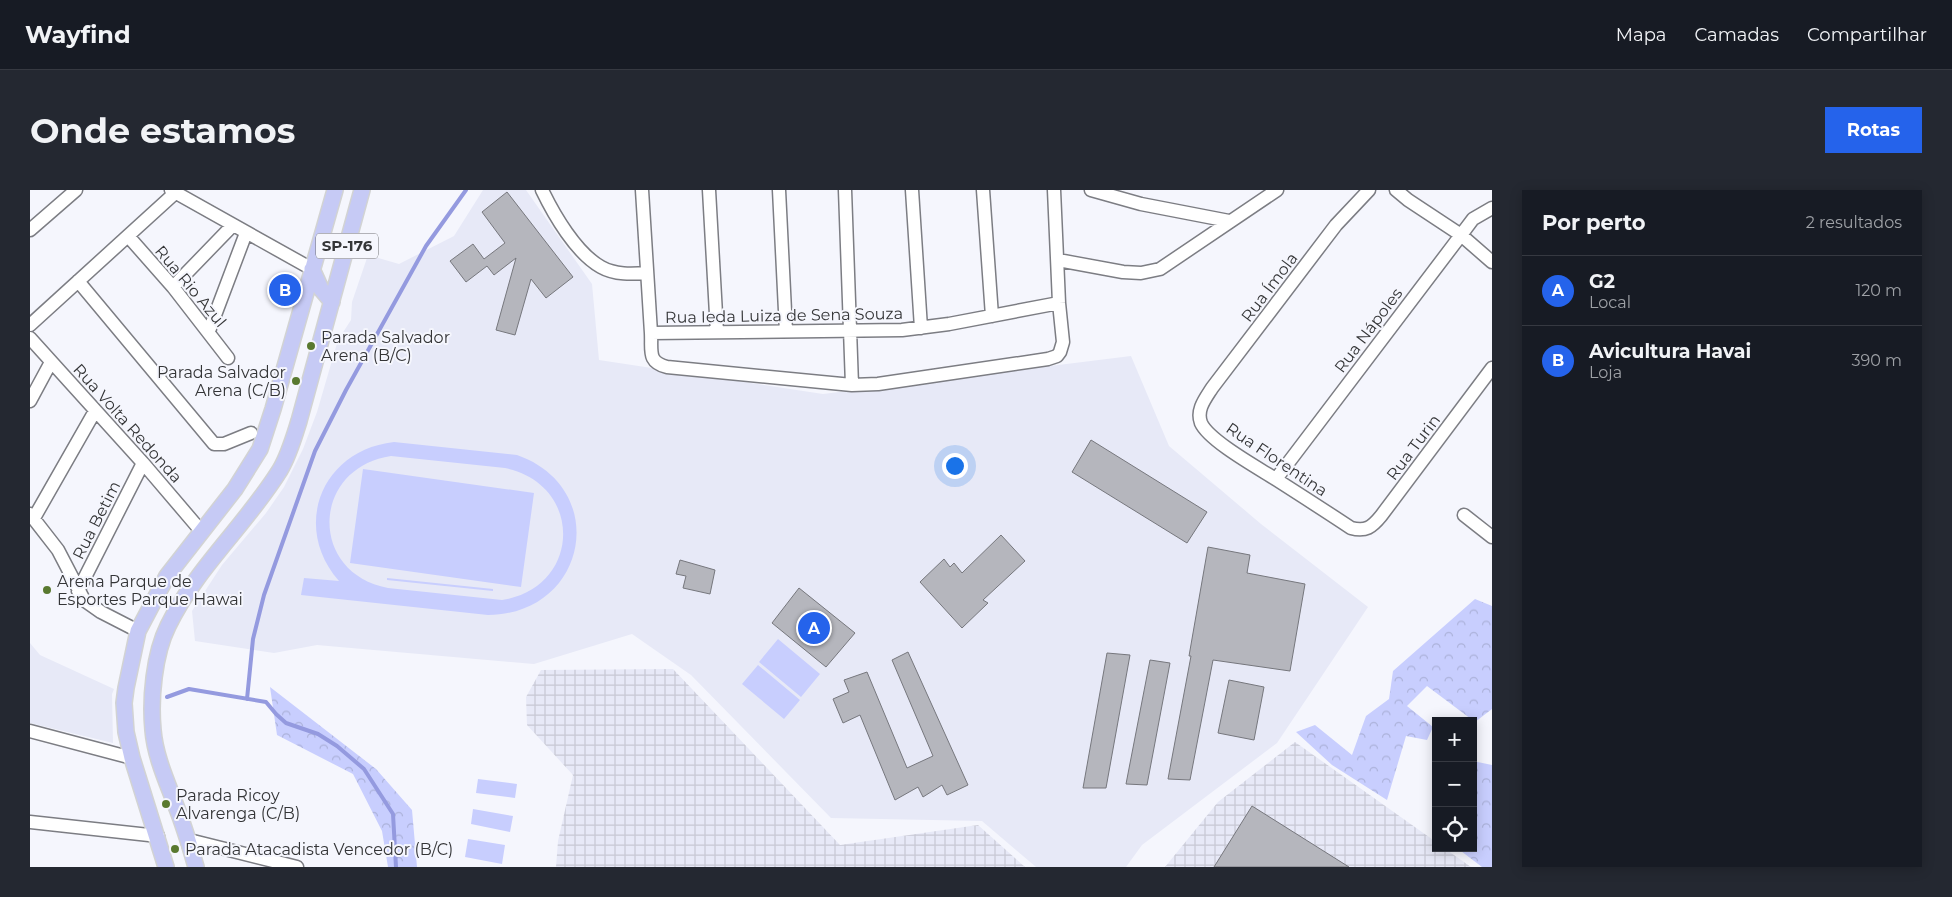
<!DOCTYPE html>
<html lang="pt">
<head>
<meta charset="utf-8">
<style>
  body { margin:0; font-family:Montserrat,sans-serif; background:#242831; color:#f1f3f6 }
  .controls { position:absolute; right:15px; bottom:15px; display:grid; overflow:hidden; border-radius:0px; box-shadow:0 2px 12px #0003 }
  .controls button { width:45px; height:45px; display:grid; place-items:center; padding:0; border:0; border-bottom:1px solid #363941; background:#171b24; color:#f1f3f6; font:25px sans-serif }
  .you { position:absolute; left:924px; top:275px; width:18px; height:18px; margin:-12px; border:4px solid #fff; border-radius:50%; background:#1a73e8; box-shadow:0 0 0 8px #1a73e833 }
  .badge { display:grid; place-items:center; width:32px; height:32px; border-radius:50%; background:#2563eb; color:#fff; font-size:16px; font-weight:700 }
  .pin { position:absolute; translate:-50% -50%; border:2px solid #fff; box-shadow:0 1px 5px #0006 }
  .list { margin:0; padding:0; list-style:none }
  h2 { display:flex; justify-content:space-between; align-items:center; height:65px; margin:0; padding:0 20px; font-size:21px }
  h2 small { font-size:16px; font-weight:400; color:#9ea1a6 }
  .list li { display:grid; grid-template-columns:32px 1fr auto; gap:15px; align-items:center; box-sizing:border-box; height:70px; padding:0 20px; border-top:1px solid #363941 }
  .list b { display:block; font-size:19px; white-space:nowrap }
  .list p { margin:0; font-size:16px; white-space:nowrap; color:#9ea1a6 }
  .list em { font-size:16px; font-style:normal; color:#9ea1a6 }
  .icon { flex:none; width:28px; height:28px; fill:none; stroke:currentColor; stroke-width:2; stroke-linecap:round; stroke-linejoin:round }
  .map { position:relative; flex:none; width:1462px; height:677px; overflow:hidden; border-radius:0px }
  header { display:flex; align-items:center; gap:30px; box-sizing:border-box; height:70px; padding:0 25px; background:#171b24; border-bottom:1px solid #363941 }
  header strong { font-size:24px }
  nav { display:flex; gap:28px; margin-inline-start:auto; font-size:18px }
  .intro { display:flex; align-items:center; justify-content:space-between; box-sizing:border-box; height:120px; padding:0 30px }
  h1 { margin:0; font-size:35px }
  .button { padding:12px 22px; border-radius:0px; background:#2563eb; color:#fff; font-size:18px; font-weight:700 }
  main { display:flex; gap:30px; padding:0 30px }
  aside { flex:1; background:#171b24; border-radius:0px; box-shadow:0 2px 12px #0003 }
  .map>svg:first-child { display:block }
</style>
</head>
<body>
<header>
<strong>Wayfind</strong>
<nav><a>Mapa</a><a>Camadas</a><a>Compartilhar</a></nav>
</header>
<div class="intro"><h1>Onde estamos</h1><a class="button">Rotas</a></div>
<main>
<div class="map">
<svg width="1462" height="677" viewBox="0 0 1462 677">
  <defs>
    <pattern id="industrial-grid" width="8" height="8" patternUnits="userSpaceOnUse" patternTransform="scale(1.25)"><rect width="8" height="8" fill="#e7e9f7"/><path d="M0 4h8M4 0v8" fill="none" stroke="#c7c8d4"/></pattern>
    <pattern id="forest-crowns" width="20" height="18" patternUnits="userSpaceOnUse" patternTransform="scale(1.25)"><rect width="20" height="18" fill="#c8cefe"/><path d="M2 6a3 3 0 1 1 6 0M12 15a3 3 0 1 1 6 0" fill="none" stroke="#acb2da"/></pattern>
  </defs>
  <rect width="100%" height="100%" fill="#f5f6fd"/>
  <path fill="#e7e9f7" d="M453,0H496L562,94L569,170L793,204L1101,166L1139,256L1231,334L1338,417L1247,553L1112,655L1096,677H1006L952,631L801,628L661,485L602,444L504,474L287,455L244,463L165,451L162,421L192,375L236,323L254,297L273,259L287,222L308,150L321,130L322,112L338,65L369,74L424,46Z
    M0,453L10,465L84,499L82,504L83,553L0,533Z"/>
  <path fill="url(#industrial-grid)" d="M643,479L810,655L948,635L995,677H526L528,651L543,585L497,535L496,507L511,480Z
    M1265,552L1406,652V658H1414L1441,677H1135L1188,612Z"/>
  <path fill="url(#forest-crowns)" d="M1445,409L1462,416V519L1445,532L1397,496L1377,516L1403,537L1397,550L1376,546L1357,610L1302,575L1266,542L1285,535L1322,565L1336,526L1359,509L1363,481Z
    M240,497L346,579L382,620L387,677H358L352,641L323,584L247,545Z
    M1443,571L1462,575V677H1452L1427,658H1443Z"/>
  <path fill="#c8cefe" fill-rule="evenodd" d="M364,252L487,265C581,298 558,424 458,425L271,405L274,388L309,391C261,336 292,260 364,252ZM361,266L475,278C554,294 552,398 472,410L358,398C278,383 281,278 361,266Z
    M333,279L504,303L491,397L320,373Z
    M357,388L463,399V401L357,390Z
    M748,449L790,484L771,507L729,472Z
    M728,475L770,510L754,529L712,494Z
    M448,589L487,594L485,608L446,603Z
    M443,619L483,626L480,642L441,634Z
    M438,649L475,655L472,674L435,667Z"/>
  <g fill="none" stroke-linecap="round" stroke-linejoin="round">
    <path stroke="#949adf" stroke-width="4" d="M137,507L159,499L236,512L246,524L256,533L288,544L307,556L334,579L363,624L366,677
      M217,509L223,449L234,405L285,261L316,200L396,56L436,0"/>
  </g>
  <path fill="#b5b6bd" stroke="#76777d" d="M477,2L543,87L516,108L501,89L485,145L466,140L486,68L464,85L457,76L436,92L420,71L443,54L454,69L475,53L452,22Z
    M1061,250L1177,322L1157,353L1042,282Z
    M971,345L995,371L953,410L958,413L932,438L890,392L914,369L920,377L924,373L932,383Z
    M1178,357L1220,365L1217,383L1275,394L1260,481L1183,470L1160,590L1138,589L1161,466H1159Z
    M650,370L685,380L680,404L653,398L656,386L646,384Z
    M769,398L825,443L796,477L742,433Z
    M878,462L938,595L917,605L912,595L893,607L888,597L865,610L830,525L813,533L803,509L819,502L814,490L837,482L877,578L903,566L862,470Z
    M1077,463L1100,465L1076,598H1053Z
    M1120,470L1140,473L1117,595L1096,594Z
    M1199,490L1234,497L1224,550L1188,543Z
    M1222,616L1319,677H1184Z"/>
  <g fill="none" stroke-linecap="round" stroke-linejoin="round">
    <defs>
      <path id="minor" d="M141,0L282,79
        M512,0C524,25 546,63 571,77C585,85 602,84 617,83
        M612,0L621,143L872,140L919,134L1029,113
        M679,0L687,142
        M749,0L756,141
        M815,0L822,195
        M882,0L891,138
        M953,0L962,126
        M1061,0L1111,14L1199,31
        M1339,0L1306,35L1182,198C1175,209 1166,220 1171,233C1179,251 1230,279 1247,290C1272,306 1297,322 1321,338C1336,342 1342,337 1351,326L1462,178
        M1366,0L1378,10L1431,45L1462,72
        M0,40L46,0
        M98,46L143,97L198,168
        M1028,70L1093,82L1111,83L1130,79L1247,0
        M48,91L184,254H194L221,243
        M143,97L203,35
        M0,135L145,3
        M179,141L216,43
        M621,143C622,161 617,172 637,177L822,195L848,194L1018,169L1027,166L1030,162L1033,152L1029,113L1024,0
        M0,148L113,273L171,341
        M0,211L21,172
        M1246,289L1431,45L1443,29L1462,18
        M0,324L28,360L54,410L71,422L108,441
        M1434,325L1462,347
        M4,328L65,221
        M48,401L113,273
        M0,541L102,568
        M0,632L128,646
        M159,650L267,677"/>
      <path id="major" d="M282,79L291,99L302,112
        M136,677L102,568L96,542L94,513L96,498L108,441L137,386L205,299L230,259L243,219L305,0
        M166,677C160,656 154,636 146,616C137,592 125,566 123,540C120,509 124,464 138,436C166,378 216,335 250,280C259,265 264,247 269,231L332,0"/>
    </defs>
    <use href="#minor" stroke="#7c7d83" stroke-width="15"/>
    <use href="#major" stroke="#d2d3d3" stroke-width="18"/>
    <use href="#minor" stroke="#fff" stroke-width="12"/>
    <use href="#major" stroke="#c6caf5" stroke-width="15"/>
  </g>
  <g fill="#597930" stroke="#f5f6fd" stroke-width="2">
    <circle cx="281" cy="156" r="5"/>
    <circle cx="266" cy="191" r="5"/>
    <circle cx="17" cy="400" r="5"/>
    <circle cx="136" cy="614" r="5"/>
    <circle cx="145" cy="659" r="5"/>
  </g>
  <g text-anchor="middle" stroke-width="4" stroke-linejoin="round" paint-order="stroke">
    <rect fill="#f5f6fd" stroke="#6e6f72" stroke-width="1" x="286" y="43.5" width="62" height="25" rx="4"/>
    <g font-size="15" font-weight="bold" fill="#343537">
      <text x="317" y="61">SP-176</text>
    </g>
    <g font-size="16" fill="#343537" stroke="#f5f6fd">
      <text transform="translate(161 96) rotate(50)" y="6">Rua Rio Azul</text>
      <text transform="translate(1239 97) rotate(-53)" y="6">Rua Ímola</text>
      <text transform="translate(754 125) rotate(-1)" y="6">Rua Ieda Luiza de Sena Souza</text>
      <text transform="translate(1338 140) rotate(-53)" y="6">Rua Nápoles</text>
      <text transform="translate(98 233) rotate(48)" y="6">Rua Volta Redonda</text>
      <text transform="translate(1383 257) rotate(-53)" y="6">Rua Turin</text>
      <text transform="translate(1247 269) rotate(34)" y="6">Rua Florentina</text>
      <text transform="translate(66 330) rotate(-63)" y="6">Rua Betim</text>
    </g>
    <g font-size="16" fill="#343537" stroke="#f5f6fd" text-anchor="start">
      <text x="291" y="153">Parada Salvador<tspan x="291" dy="18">Arena (B/C)</tspan></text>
      <text x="256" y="188" text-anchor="end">Parada Salvador<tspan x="256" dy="18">Arena (C/B)</tspan></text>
      <text x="27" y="397">Arena Parque de<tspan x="27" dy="18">Esportes Parque Hawai</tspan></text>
      <text x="146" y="611">Parada Ricoy<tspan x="146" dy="18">Alvarenga (C/B)</tspan></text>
      <text x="155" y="665">Parada Atacadista Vencedor (B/C)</text>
    </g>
  </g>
</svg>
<div class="controls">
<button>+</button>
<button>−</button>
<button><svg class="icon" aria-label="locate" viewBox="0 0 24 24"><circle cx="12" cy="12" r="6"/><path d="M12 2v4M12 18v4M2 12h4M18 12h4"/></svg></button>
</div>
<div class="you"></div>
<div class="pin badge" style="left:784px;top:438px">A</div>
<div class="pin badge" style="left:255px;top:100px">B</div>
</div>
<aside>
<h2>Por perto<small>2 resultados</small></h2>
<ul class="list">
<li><span class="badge">A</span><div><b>G2</b><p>Local</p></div><em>120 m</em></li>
<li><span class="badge">B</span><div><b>Avicultura Havai</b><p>Loja</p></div><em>390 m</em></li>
</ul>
</aside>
</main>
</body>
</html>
